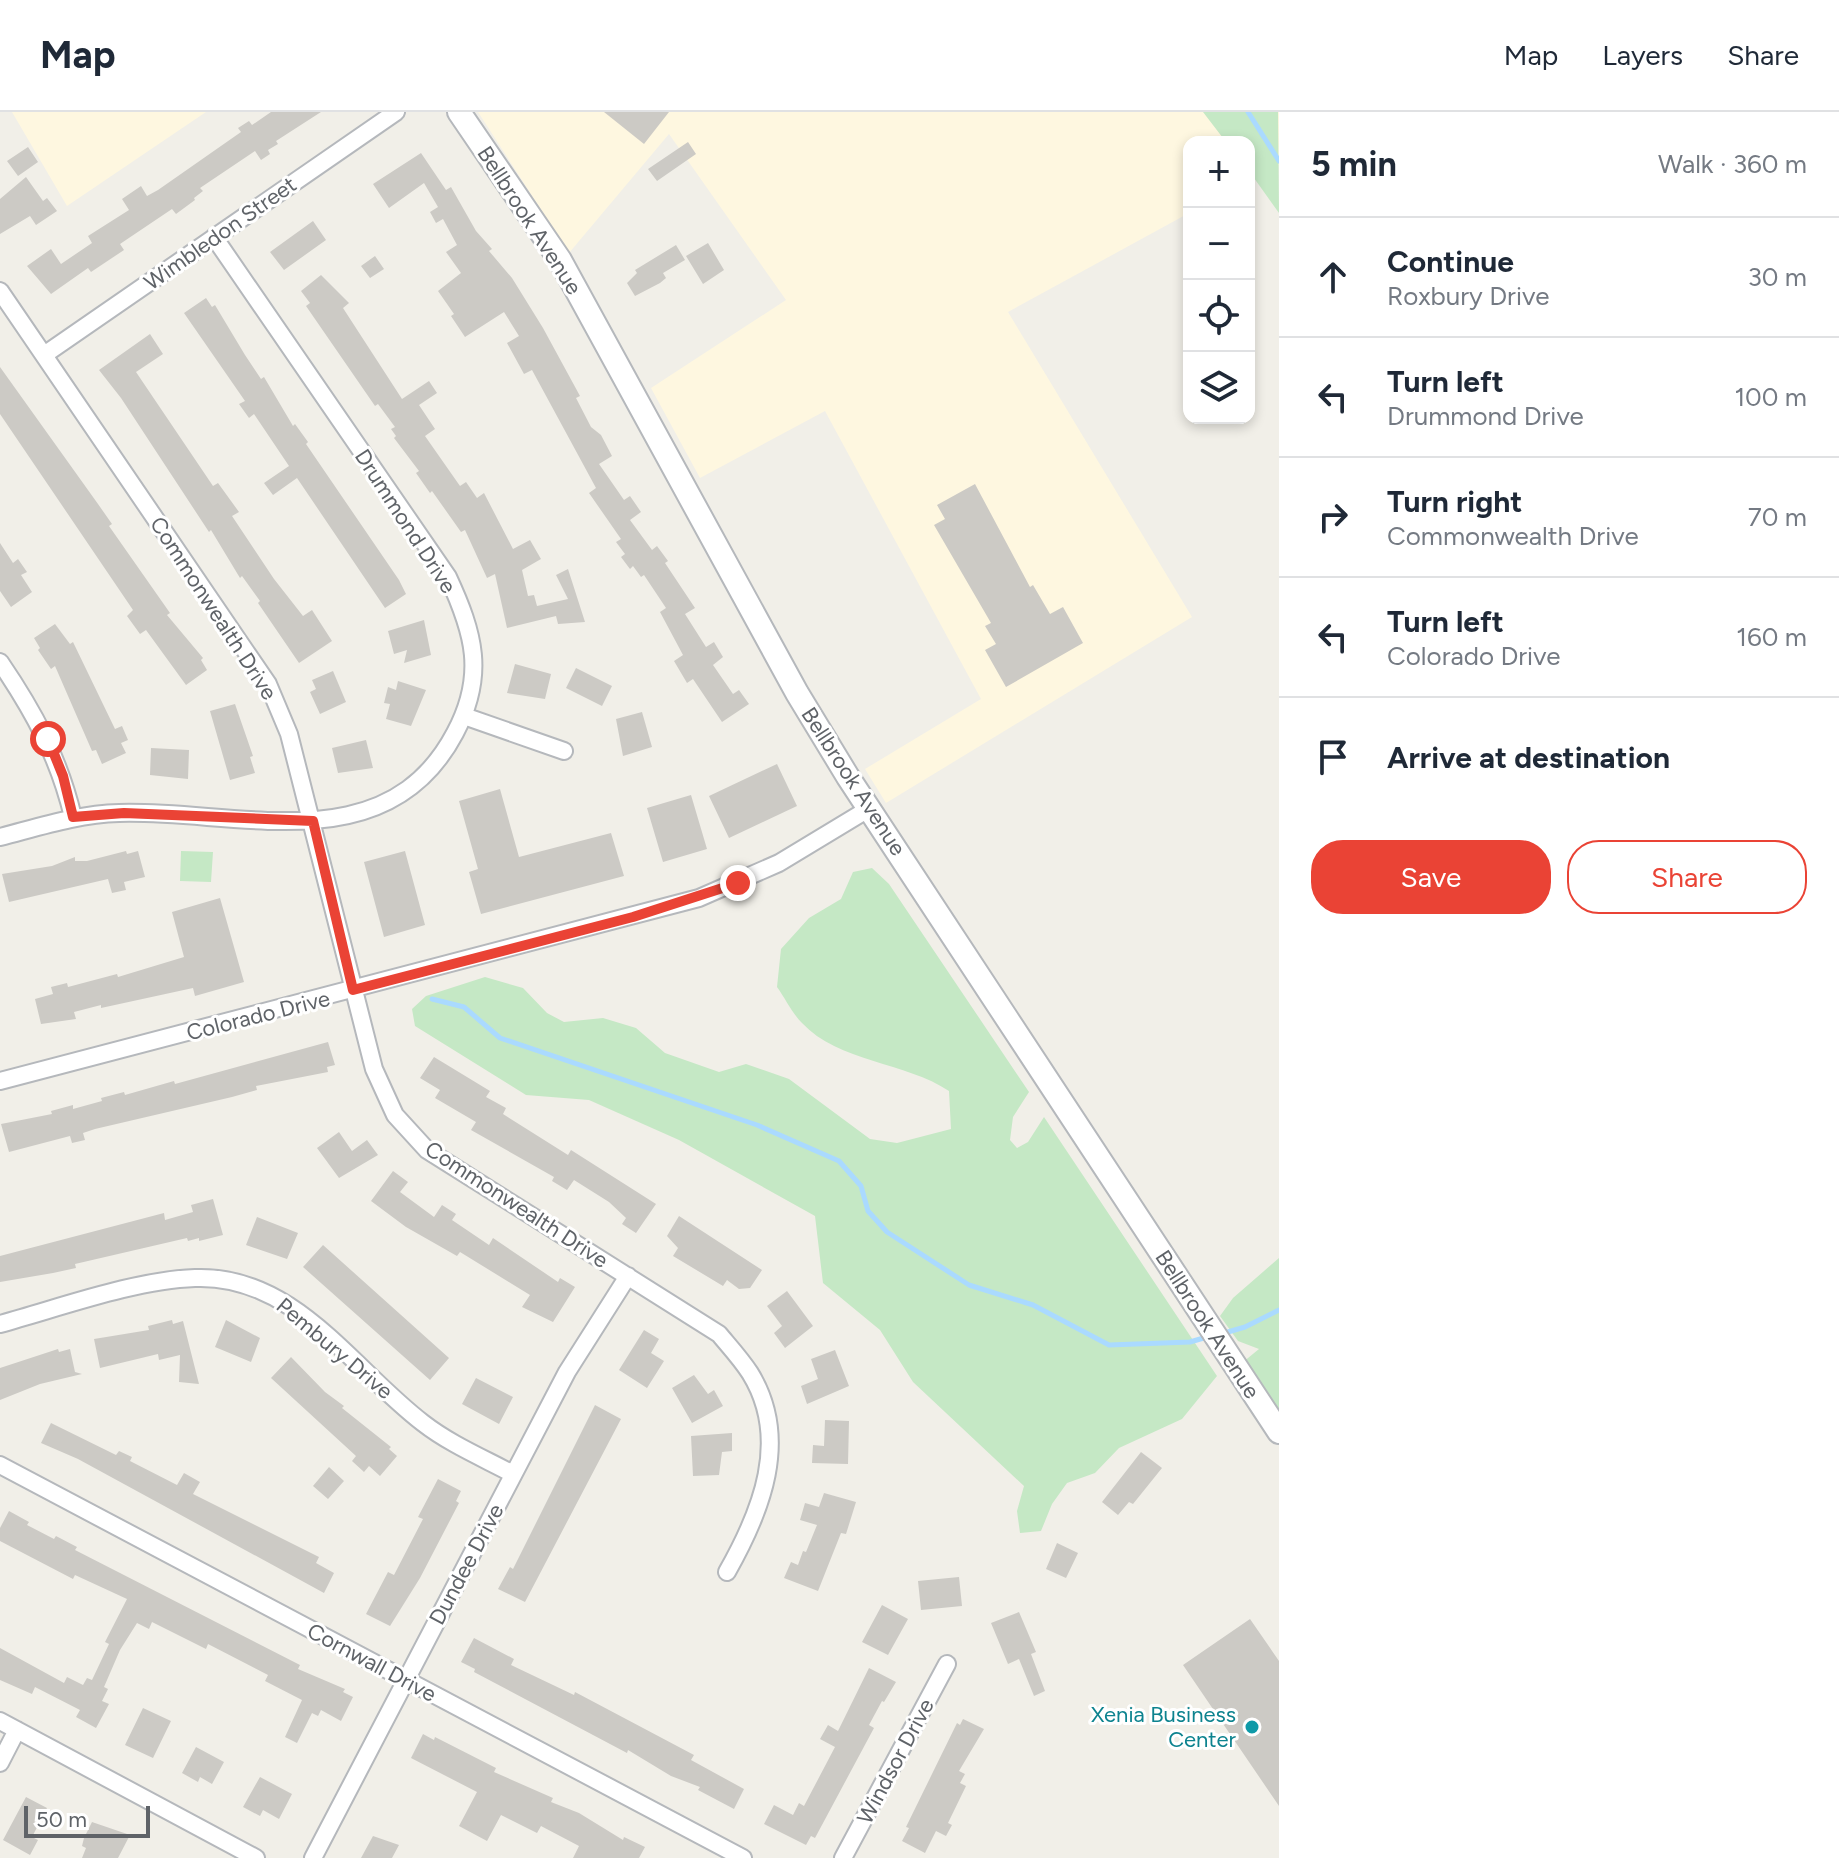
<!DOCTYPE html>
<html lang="en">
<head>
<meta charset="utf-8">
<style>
  body { margin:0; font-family:Figtree,sans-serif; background:#f2f2f3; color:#1f2937 }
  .controls { position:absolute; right:24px; top:24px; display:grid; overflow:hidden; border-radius:16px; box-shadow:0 4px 12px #0003 }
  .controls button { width:72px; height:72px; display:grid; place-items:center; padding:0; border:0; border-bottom:2px solid #e0e1e3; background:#fff; color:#1f2937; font:40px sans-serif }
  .scale { position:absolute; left:24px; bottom:20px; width:126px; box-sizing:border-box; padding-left:8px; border:4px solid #5f6368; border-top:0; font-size:22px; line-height:28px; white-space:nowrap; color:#5f6368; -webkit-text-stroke:6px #fff; paint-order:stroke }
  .stop { position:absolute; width:24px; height:24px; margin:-18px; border:6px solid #ea4335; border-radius:50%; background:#fff }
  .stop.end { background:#ea4335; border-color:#fff; box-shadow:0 2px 8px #0008 }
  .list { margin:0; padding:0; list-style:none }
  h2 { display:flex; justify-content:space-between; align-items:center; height:104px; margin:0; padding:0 32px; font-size:34px }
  h2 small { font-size:26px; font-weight:400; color:#747a83 }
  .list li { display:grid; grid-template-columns:52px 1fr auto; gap:24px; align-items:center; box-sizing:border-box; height:120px; padding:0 32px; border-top:2px solid #e0e1e3 }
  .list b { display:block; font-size:30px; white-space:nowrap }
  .list p { margin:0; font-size:26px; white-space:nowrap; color:#747a83 }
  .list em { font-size:26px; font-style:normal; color:#747a83 }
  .actions { display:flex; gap:16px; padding:24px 32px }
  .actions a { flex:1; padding:18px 0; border:2px solid #ea4335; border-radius:32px; text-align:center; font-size:28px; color:#ea4335 }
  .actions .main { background:#ea4335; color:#fff }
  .icon { flex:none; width:44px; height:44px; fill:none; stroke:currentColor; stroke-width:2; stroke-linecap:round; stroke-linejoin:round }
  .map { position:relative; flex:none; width:1279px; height:1746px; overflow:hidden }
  header { display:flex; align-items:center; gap:48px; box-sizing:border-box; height:112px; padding:0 40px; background:#fff; border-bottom:2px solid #e0e1e3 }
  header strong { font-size:38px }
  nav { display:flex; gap:44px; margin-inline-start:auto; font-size:28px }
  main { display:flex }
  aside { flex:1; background:#fff }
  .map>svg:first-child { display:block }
</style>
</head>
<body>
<header>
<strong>Map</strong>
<nav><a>Map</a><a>Layers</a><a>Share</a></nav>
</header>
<main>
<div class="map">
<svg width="1279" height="1746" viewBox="0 0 1279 1746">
  <rect width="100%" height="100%" fill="#f1efe8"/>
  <path fill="#fef7e0" d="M12,0H206L67,94Z
    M478,0H1279V53L1249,69V30H1189V101L1008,200L1192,505L886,691L865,657L981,587L825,299L700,366L651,276L786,188L669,22L569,141Z"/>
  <path fill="#c5e8c5" d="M1203,0H1278L1279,101L1249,59V30H1226Z
    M181,739L213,740L211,770L180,769Z
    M872,756L889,772L1029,980L1013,1005L1010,1028L1017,1036L1028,1030L1044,1005L1217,1264L1182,1307L1119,1336L1095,1361L1067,1371L1052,1392L1041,1419L1020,1421L1017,1399L1024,1374L913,1270L880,1218L823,1171L815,1104L679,1028L589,988L526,983L415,914L412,897L426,884L485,865L523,876L547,901L564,910L603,906L636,916L665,941L719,960L746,952L789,967L870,1027L897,1031L951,1017L949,979C906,950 838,950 802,911C792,901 785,886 777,875L781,837L809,806L841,787L853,760Z
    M1279,1146V1318L1237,1255L1259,1237L1238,1229L1220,1204L1233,1186Z"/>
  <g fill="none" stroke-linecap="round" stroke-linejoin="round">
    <path stroke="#aadaff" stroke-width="5" d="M1248,0L1279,49
      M432,887L464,895L500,926L757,1013L839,1049L861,1074L868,1099L887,1120L969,1173L1033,1193L1109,1233L1190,1230L1207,1225
      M1221,1222L1245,1215L1279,1198"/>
  </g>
  <path fill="#cccac5" d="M271,0H321L276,29L278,32L268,38L270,42L261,48L255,39L200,76L203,79L194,86L195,88L176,102L172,97L120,132L124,138L91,160L88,156L51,182L27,154L51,137L61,152L92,131L88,124L129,98L122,87L141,74L147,84L158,78L241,20L238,16L249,9L252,13Z
    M604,0H669L644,32Z
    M688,30L696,42L657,69L648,57Z
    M28,35L38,50L18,64L7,49Z
    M421,41L446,78L451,75L476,119L492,137L489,139L512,166L543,216L580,284L576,286L591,315L601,323L612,344L599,352L624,388L630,384L641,400L630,408L652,438L657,434L668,449L665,451L695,496L685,502L706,535L714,530L723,545L713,553L733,582L739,578L749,592L722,610L693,567L687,571L674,549L683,543L660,500L666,496L644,463L641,465L633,454L630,457L621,445L625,442L616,430L621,427L589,381L596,376L532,258L524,262L507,231L519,224L504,200L465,225L451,204L454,202L438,179L461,161L446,140L457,133L443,107L436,111L430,100L438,95L424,71L389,96L373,72Z
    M26,65L43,89L47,86L57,99L36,113L30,104L0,122V87Z
    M313,109L326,128L284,158L270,140Z
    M708,131L724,158L703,172L686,144Z
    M676,133L685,148L663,161L666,166L660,171L635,184L627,171L637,161L635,158Z
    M375,144L384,157L370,166L361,154Z
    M321,163L349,191L343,196L402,287L429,269L437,281L419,293L435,317L425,324L460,374L466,370L477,386L484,381L513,437L530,428L541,447L522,458L528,484L534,483L537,494L568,487L556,463L568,457L585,510L558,512L556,504L507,516L495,462L487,466L465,418L461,420L432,379L430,381L416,361L419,359L394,326L396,324L391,317L395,315L378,292L375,294L306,194L310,191L301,179Z
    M206,186L212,195L215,193L245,243L261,267L264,265L293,314L295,312L308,330L306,332L399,468L406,482L385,496L297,366L273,383L264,371L289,354L254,302L249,306L239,292L245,289L184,201Z
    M150,222L163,242L136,260L213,374L218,371L239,400L232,404L274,467L303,504L312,498L332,529L299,551L258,491L260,489L242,464L240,466L211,418L209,420L121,286L99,258Z
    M0,255L98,392L112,412L109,414L170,501L167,503L203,546L201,548L207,558L186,573L146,518L140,522L127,504L133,498L0,302Z
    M975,372L1030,475L1033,473L1050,502L1063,495L1083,531L1006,575L985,538L996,532L985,514L991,511L934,413L945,407L937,393Z
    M0,431L13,451L18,447L27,460L21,463L32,480L11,495L0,479Z
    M424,508L431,543L404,551L407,538L394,542L388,519Z
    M55,512L70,532L73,530L115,617L122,614L128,628L121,631L126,641L102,652L96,638L92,639L55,554L51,557L38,538L40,536L34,526Z
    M515,552L551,562L545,587L507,581Z
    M576,556L612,574L602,594L566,576Z
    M333,559L346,590L320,602L310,580L316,577L312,568Z
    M398,569L426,578L411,614L386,607L390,592L384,591L388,575L396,578Z
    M235,592L253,644L250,645L255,661L230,668L210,599Z
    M642,600L652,635L623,644L616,607Z
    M366,628L373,656L338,661L332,636Z
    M151,636L189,638L188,667L150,663Z
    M777,652L797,694L729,726L709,684Z
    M500,677L519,745L611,721L624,764L481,802L469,760L478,757L459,689Z
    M691,683L707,737L663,750L647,696Z
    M126,739L127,742L138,739L145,765L124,770L126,778L112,781L108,767L9,790L2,762L52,754L75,745V749H87Z
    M405,739L425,813L384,825L364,750Z
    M220,786L244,870L195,884L193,876L101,896V893L74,900L76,907L41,912L35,887L53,882L51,875L67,871L68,875L117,862L118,865L184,845L172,800Z
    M328,930L335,953L327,955L328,960L256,974L257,978L232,985L95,1017L83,1021L85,1028L72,1031L70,1024L9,1040L1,1012L52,1002L51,999L73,993V997L102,989L101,986L124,980L125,983L174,969L175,972Z
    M434,945L490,979L486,985L506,996L503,1002L568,1043L571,1038L656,1092L636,1121L622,1112L626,1106L609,1090L574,1068L567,1078L552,1069L554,1065L471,1018L476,1010L435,986L440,978L420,966Z
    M339,1020L352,1039L367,1028L378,1043L339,1066L317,1036Z
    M393,1059L408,1070L400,1080L434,1105L442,1093L456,1102L452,1108L489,1133L493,1126L558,1170L560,1166L575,1175L553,1210L522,1195L530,1183L460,1140L457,1144L406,1115L371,1089Z
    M213,1087L223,1123L199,1129V1126L188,1129L187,1126L75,1152L76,1156L53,1161L0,1170V1144L164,1101L165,1108L193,1100L191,1093Z
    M679,1104L762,1158L750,1176L739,1177L727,1168L723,1174L673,1144L678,1136L667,1124Z
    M257,1105L298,1121L287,1147L246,1133Z
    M323,1133L449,1246L430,1268L303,1155Z
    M787,1179L813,1214L785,1236L774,1221L782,1214L767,1194Z
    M172,1208L173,1212L183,1209L199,1272L179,1270L180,1243L159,1248L158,1242L100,1256L94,1227L149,1218L148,1214Z
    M226,1208L260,1226L251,1250L215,1235Z
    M644,1218L659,1227L651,1241L664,1249L647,1276L619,1258Z
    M58,1237L59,1240L70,1237L75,1260L82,1262L40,1272L0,1288V1256Z
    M835,1238L849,1274L807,1292L801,1274L818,1267L811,1247Z
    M291,1245L325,1280L344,1294L342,1296L391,1335L389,1337L397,1344L380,1364L369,1354L364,1360L352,1349L356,1344L271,1266Z
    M694,1263L708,1282L714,1278L723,1294L692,1311L672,1276Z
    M476,1266L513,1285L499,1312L462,1292Z
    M595,1293L621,1307L525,1490L498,1477L510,1455L513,1457Z
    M825,1308L849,1309L848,1352L812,1351L813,1333L824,1334Z
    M51,1311L116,1343L119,1339L132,1345L130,1349L177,1373L184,1361L200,1370L193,1382L319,1445L316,1451L334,1461L324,1481L78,1347L41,1331Z
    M732,1321V1339L722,1340L719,1363L693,1364L691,1324Z
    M1141,1340L1162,1356L1133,1392L1129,1390L1118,1403L1102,1390Z
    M329,1355L344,1369L328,1387L313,1374Z
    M438,1367L461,1379L456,1389L459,1391L420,1466L390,1514L366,1502L388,1460L394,1463L423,1407L418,1405Z
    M824,1381L856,1390L846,1422L841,1421L818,1479L784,1466L791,1450L798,1453L803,1439L806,1440L817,1413L800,1408L805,1391L819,1395Z
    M9,1399L29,1410L27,1413L54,1427L56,1424L77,1435L75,1438L300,1553L298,1557L345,1577L343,1580L353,1585L341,1609L321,1598L318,1604L312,1601L297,1631L285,1625L302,1588L265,1569L268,1563L208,1532L206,1537L152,1510L149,1517L137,1511L120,1538L104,1575L108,1577L102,1589L109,1592L96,1616L76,1605L80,1598L35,1575L32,1582L0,1568V1536L64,1571L67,1565L83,1573L87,1566L92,1568L109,1532L105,1530L127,1487L75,1463L73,1467L0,1429V1416Z
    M1057,1431L1078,1441L1066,1466L1046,1457Z
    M959,1465L962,1494L921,1498L918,1469Z
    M882,1493L908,1507L888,1543L862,1530Z
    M1019,1500L1036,1540L1031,1542L1045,1579L1034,1584L1019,1547L1008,1552L991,1511Z
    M1250,1507L1279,1549V1694L1183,1553Z
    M474,1526L514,1547L511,1553L574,1583L575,1580L694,1643L691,1648L744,1677L734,1697L698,1678L700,1675L671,1664L628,1638L627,1641L474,1560L475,1557L461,1550Z
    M869,1556L896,1570L884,1590L882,1589L869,1613L874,1616L815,1726L811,1724L806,1733L764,1712L774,1693L793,1703L799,1691L804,1694L835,1635L820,1627L828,1613L838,1619Z
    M143,1596L171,1609L153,1646L125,1633Z
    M963,1607L984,1617L959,1659L965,1662L960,1671L966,1674L948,1711L952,1713L946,1724L936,1719L925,1741L902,1729L909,1716L906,1715L957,1611L960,1613Z
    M423,1622L434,1628L435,1625L496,1656L494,1660L553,1686L551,1690L579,1701L623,1728L624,1725L645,1735L639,1746H573L579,1734L541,1714L537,1721L501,1703L487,1729L459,1714L477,1680L411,1646Z
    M196,1635L224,1650L212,1672L200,1665L198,1670L182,1661Z
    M260,1665L292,1682L279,1707L263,1698L260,1704L243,1695Z
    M26,1685L47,1696L32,1725L38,1728L30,1743L3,1728Z
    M92,1710L130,1723L118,1746H82L86,1736L82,1734L84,1726Z
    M373,1724L399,1733L392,1746H361Z"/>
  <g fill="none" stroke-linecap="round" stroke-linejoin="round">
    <defs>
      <path id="minor" d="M0,179L268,572L289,622L374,957L395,1003L427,1038L719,1222C729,1234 741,1247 750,1261C791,1327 761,1400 727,1460
        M44,243L396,0
        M0,550C34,600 59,646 73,705
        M464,604L564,639
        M0,725C39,715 78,702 119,701C237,697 386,752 455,621C486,563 474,521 448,465L214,125
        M0,969L699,786L779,751L870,696
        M0,1212C59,1196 135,1168 195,1166C294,1162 352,1257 423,1311C450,1332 483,1346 513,1362
        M0,1353L743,1746
        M0,1609L256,1746
        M0,1651L17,1618
        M313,1746L567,1260L628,1164
        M843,1746L947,1552"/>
      <path id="tertiary" d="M459,0L560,148L797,581L848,665L1279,1320"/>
    </defs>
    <use href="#minor" stroke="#b5b8bc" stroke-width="20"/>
    <use href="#tertiary" stroke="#b5b8bc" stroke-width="26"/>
    <use href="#minor" stroke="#fff" stroke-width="16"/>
    <use href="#tertiary" stroke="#fff" stroke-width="22"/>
  </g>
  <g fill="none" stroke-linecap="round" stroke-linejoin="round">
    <path stroke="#ea4335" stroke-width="10" d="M48,627L63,664L73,705L124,701L313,709L353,878L633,805L738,771"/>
  </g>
  <circle fill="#0f9aa8" stroke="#fff" stroke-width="3" cx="1252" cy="1615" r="8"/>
  <g text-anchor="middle" stroke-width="6" stroke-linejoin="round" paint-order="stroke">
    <g font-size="22" fill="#5f6368" stroke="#fff">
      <text transform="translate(530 108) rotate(57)" y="8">Bellbrook Avenue</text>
      <text transform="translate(220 121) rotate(-35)" y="8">Wimbledon Street</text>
      <text transform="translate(406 409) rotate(57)" y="8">Drummond Drive</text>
      <text transform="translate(214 496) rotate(57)" y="8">Commonwealth Drive</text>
      <text transform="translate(854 669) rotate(57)" y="8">Bellbrook Avenue</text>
      <text transform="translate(258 903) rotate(-14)" y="8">Colorado Drive</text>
      <text transform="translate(517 1092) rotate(33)" y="8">Commonwealth Drive</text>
      <text transform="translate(1208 1212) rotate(57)" y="8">Bellbrook Avenue</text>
      <text transform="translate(335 1236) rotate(40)" y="8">Pembury Drive</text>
      <text transform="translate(466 1452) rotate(-62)" y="8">Dundee Drive</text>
      <text transform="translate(372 1550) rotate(28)" y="8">Cornwall Drive</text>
      <text transform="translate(895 1649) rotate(-62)" y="8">Windsor Drive</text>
    </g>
    <g font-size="22" fill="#0d838f" stroke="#fff" text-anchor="end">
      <text x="1236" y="1610">Xenia Business<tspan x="1236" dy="25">Center</tspan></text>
    </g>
  </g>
</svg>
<div class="controls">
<button>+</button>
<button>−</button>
<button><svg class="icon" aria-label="locate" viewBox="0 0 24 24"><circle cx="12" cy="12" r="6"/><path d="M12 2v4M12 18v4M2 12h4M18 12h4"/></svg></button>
<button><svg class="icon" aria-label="layers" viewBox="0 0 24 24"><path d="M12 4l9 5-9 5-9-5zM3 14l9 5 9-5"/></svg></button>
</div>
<div class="scale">50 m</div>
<div class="stop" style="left:48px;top:627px"></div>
<div class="stop end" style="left:738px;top:771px"></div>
</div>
<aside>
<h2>5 min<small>Walk · 360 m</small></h2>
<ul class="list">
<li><svg class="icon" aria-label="ahead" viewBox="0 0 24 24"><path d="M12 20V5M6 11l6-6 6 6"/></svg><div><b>Continue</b><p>Roxbury Drive</p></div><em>30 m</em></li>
<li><svg class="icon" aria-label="left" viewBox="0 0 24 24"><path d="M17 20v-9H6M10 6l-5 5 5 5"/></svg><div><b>Turn left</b><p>Drummond Drive</p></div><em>100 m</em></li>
<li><svg class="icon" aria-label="right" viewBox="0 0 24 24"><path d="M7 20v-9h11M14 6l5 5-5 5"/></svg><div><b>Turn right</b><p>Commonwealth Drive</p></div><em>70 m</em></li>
<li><svg class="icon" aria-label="left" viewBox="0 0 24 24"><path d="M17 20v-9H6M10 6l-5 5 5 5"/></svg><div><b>Turn left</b><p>Colorado Drive</p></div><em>160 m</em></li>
<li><svg class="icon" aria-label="arrive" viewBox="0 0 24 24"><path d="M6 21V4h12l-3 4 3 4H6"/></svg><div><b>Arrive at destination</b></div></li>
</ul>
<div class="actions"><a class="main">Save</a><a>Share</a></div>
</aside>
</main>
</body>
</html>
